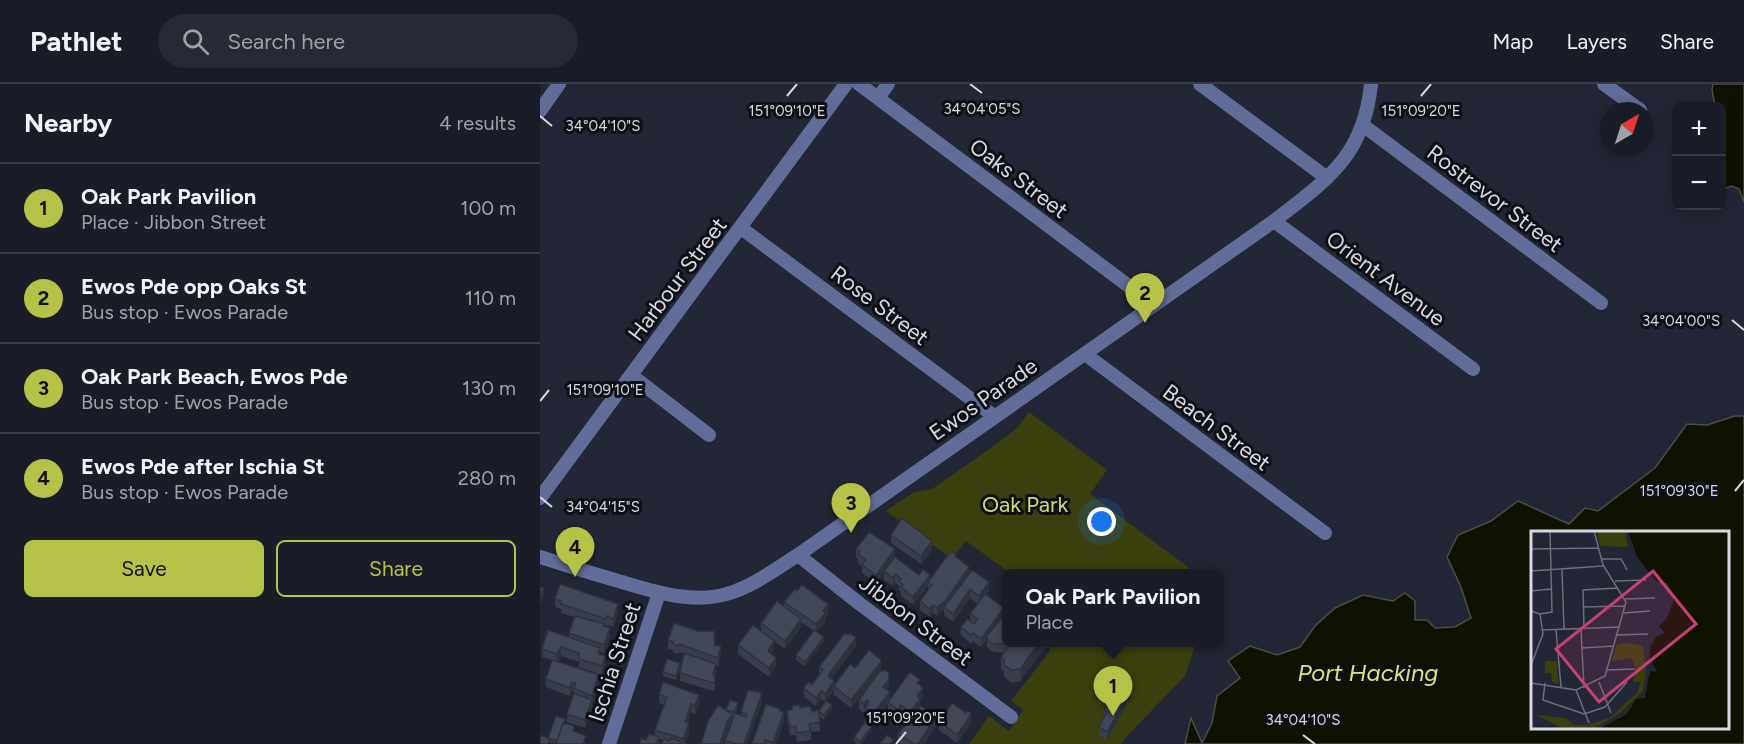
<!DOCTYPE html>
<html lang="en">
<head>
<meta charset="utf-8">
<style>
  body { margin:0; font-family:Figtree,sans-serif; background:#272934; color:#f1f3f6 }
  .controls { position:absolute; right:18px; top:18px; display:grid; overflow:hidden; border-radius:9px; box-shadow:0 3px 15px #0003 }
  .controls button { width:54px; height:54px; display:grid; place-items:center; padding:0; border:0; border-bottom:2px solid #383a45; background:#1a1c28; color:#f1f3f6; font:30px sans-serif }
  .compass { position:absolute; left:1060px; top:18px; width:54px; height:54px; border-radius:50%; background:#1a1c28; box-shadow:0 3px 15px #0003; rotate:39deg }
  .you { position:absolute; left:562px; top:438px; width:21px; height:21px; margin:-15px; border:4px solid #fff; border-radius:50%; background:#1a73e8; box-shadow:0 0 0 9px #1a73e833 }
  .badge { display:grid; place-items:center; width:39px; height:39px; border-radius:50%; background:#b6c148; color:#111; font-size:20px; font-weight:700 }
  .pin { position:absolute; translate:-50% -50px; filter:drop-shadow(0 2px 3px #0008) }
  .pin::after { content:''; position:absolute; top:32px; width:21px; height:18px; background:inherit; clip-path:polygon(0 0,100% 0,50% 100%) }
  .popup { position:absolute; left:462px; top:485px; width:222px; height:78px; box-sizing:border-box; display:grid; place-content:center; border-radius:9px; background:#1a1c28; filter:drop-shadow(0 2px 4px #0005); font-size:20px; white-space:nowrap; color:#9fa1a8 }
  .popup b { font-size:22px; color:#f1f3f6 }
  .popup::after { content:''; position:absolute; left:50%; top:100%; margin-left:-12px; border:12px solid transparent; border-top-color:#1a1c28 }
  .list { margin:0; padding:0; list-style:none }
  h2 { display:flex; justify-content:space-between; align-items:center; height:78px; margin:0; padding:0 24px; font-size:26px }
  h2 small { font-size:20px; font-weight:400; color:#9fa1a8 }
  .list li { display:grid; grid-template-columns:39px 1fr auto; gap:18px; align-items:center; box-sizing:border-box; height:90px; padding:0 24px; border-top:2px solid #383a45 }
  .list b { display:block; font-size:22px; white-space:nowrap }
  .list p { margin:0; font-size:20px; white-space:nowrap; color:#9fa1a8 }
  .list em { font-size:20px; font-style:normal; color:#9fa1a8 }
  .actions { display:flex; gap:12px; padding:18px 24px }
  .actions a { flex:1; padding:14px 0; border:2px solid #b6c148; border-radius:9px; text-align:center; font-size:21px; color:#b6c148 }
  .actions .main { background:#b6c148; color:#111 }
  .icon { flex:none; width:33px; height:33px; fill:none; stroke:currentColor; stroke-width:2; stroke-linecap:round; stroke-linejoin:round }
  .map { position:relative; flex:none; width:1204px; height:660px; overflow:hidden }
  header { display:flex; align-items:center; gap:36px; box-sizing:border-box; height:84px; padding:0 30px; background:#1a1c28; border-bottom:2px solid #383a45 }
  header strong { font-size:28px }
  nav { display:flex; gap:33px; margin-inline-start:auto; font-size:21px }
  .search { width:420px; height:54px; background:#272934; display:flex; align-items:center; gap:15px; box-sizing:border-box; padding:0 21px; border-radius:33px; color:#9fa1a8; font-size:22px }
  main { display:flex }
  aside { flex:1; background:#1a1c28 }
  .map>svg:first-child { display:block }
</style>
</head>
<body>
<header>
<strong>Pathlet</strong>
<div class="search"><svg class="icon" aria-label="search" viewBox="0 0 24 24"><circle cx="10" cy="10" r="6"/><path d="M15 15l6 6"/></svg>Search here</div>
<nav><a>Map</a><a>Layers</a><a>Share</a></nav>
</header>
<main>
<aside>
<h2>Nearby<small>4 results</small></h2>
<ul class="list">
<li><span class="badge">1</span><div><b>Oak Park Pavilion</b><p>Place · Jibbon Street</p></div><em>100 m</em></li>
<li><span class="badge">2</span><div><b>Ewos Pde opp Oaks St</b><p>Bus stop · Ewos Parade</p></div><em>110 m</em></li>
<li><span class="badge">3</span><div><b>Oak Park Beach, Ewos Pde</b><p>Bus stop · Ewos Parade</p></div><em>130 m</em></li>
<li><span class="badge">4</span><div><b>Ewos Pde after Ischia St</b><p>Bus stop · Ewos Parade</p></div><em>280 m</em></li>
</ul>
<div class="actions"><a class="main">Save</a><a>Share</a></div>
</aside>
<div class="map">
<svg width="1204" height="660" viewBox="0 0 1204 660">
  <rect width="100%" height="100%" fill="#232635"/>
  <path fill="#3b3f0d" d="M489,328L567,386L550,410L656,489H470L426,457L412,475L346,427L374,408L392,405L458,359L478,343Z
    M510,559H656L645,592L586,653L581,660H429L449,632L469,647L483,626L471,617L510,567Z"/>
  <path fill="#101200" stroke="#4b4e44" stroke-width="1.5" fill-rule="evenodd" d="M1173,0H1204V118L1199,105L1192,102L1182,105V22H1175L1172,6Z
    M1195,332H1204V660H645L651,634L662,659L672,639L677,612L700,594L688,577L710,562L737,571L760,563L775,542L795,524L823,511L853,517L865,509L875,517V536H887L895,544L915,543L931,534L921,503L907,473L918,451L951,437L978,417L1029,440L1045,424L1058,427L1115,384L1147,340L1167,341ZM993,448H1188V644H993Z"/>
  <g fill="none" stroke-linecap="round" stroke-linejoin="round">
    <path stroke="#626c99" stroke-width="14" d="M319,0L614,221
      M660,0L787,94
      M1064,0L1100,26
      M338,14L348,0
      M0,27L19,0
      M824,42L1061,219
      M734,137L933,285
      M201,144L454,332
      M545,270L785,449
      M91,291L169,351
      M0,414L306,0
      M258,471L320,520L471,633
      M0,473C25,481 50,489 75,496C113,507 154,522 193,508C216,500 237,484 258,471L734,137C787,96 824,72 831,0
      M69,660L119,509"/>
  </g>
  <path fill="#393d4b" d="M351,451L392,466L381,480L351,459Z
    M316,465L355,474L379,491L390,495L416,472L429,490L449,507L446,511L464,530L466,558H506V563L486,588L481,597L472,599L464,593V587L461,585V573L464,569L453,568L447,563V556L441,563L433,557L431,560L421,551V543L430,537V530L438,520L430,514L413,538L404,531V525L397,532L393,529L390,533L380,526V517L388,506V502L373,521L361,512V507L359,506V502L355,499L353,502L344,496V487L336,499L322,489V482L318,479V474L316,473Z
    M15,515L78,528L73,543L66,541V543L70,553L64,569L60,568V571L65,581L62,591L39,583V578L21,572L18,578L58,600L52,620V624L45,644L27,638V630L34,610V607L32,606L30,612L6,603V595L12,576L2,573V565L29,553V549L34,533L21,529V525L15,523Z
    M244,518L288,529L286,532V537L277,548L284,557L265,582L256,576V571L274,547L261,538V543L245,565L234,557V565L231,570L236,582L229,593L198,570V561L221,547V539L244,522Z
    M128,556L175,562L181,570L178,582L176,581V589L175,593V603L174,607L140,597V589L144,570L139,568L138,570L133,569V566L128,565Z
    M316,562L291,595L294,602L315,584H341L340,587L349,603L347,606L350,615L380,602L383,612L380,617V623L372,633L396,642L384,660H361L358,658V650L370,637L361,630L358,634L348,627V620L333,639L325,632V627L324,629L319,625V616L336,592L311,624L294,611V606L285,618L281,615L276,622L264,613V604L272,601L279,591V583Z
    M140,584L136,596L123,592V588Z
    M119,610L159,619L155,630L151,628L148,638L149,647L145,660L119,655V660L106,656L115,652V646L124,621L119,619Z
    M591,613L567,656L559,652V643L564,634V626Z
    M222,617L207,660H185V657L192,639L187,646L183,660H161L186,626L198,623L195,630L201,631V628Z
    M252,622L260,624L272,628L292,625L284,636L279,632L280,647L271,648V656L257,658L256,651H250L247,635V627L252,626Z
    M240,627L244,637L236,660H212Z
    M399,637L431,638L430,641L417,659L399,646Z
    M25,639L46,660L10,659V660L8,654Z
    M331,647L321,660H317L314,657V653Z"/>
  <path fill="#2e323d" d="M392,457V466L381,480V472Z
    M355,465V474L336,499V491Z
    M429,483V491L404,523V525L397,532V524Z
    M355,490V499L353,502V494Z
    M390,491V499L388,498V502L373,521V513Z
    M449,498V507L439,520V512Z
    M4,504V512L0,523V514Z
    M430,505V514L413,538V530Z
    M78,520V528L73,543V535Z
    M288,520V529L286,532V537L276,549V540L283,527Z
    M393,521V529L390,533V525Z
    M464,524V533L441,563V555Z
    M261,535V543L245,565V557Z
    M70,544V553L64,569V561Z
    M284,553V557L265,582V578Z
    M316,554V562L289,598V602V590Z
    M234,557V565L228,576V567Z
    M500,558H506V563L486,588L481,597V585L486,576Z
    M181,562V570L178,582V574Z
    M21,563V572L17,578V570Z
    M65,572V581L62,591V582Z
    M236,574V582L229,593V584Z
    M341,576V586L311,624V616Z
    M140,579V584L136,596V592Z
    M176,580V589L173,598V590Z
    M58,592V600L52,620V624L45,644V636L52,616V612Z
    M349,595V603L343,611V603Z
    M294,597V606L285,618V610Z
    M32,598V606L30,612V604Z
    M383,604V612L380,617V623L370,637V628L377,612Z
    M591,605V613L567,656V648Z
    M281,607V615L276,622V614Z
    M350,608V617L333,639V630Z
    M222,609V617L207,660H204Z
    M159,611V619L155,630V621Z
    M327,616V624H325L324,629V620Z
    M151,620V628L145,646V638Z
    M292,621V625L284,636V631Z
    M361,621V630L358,634V626Z
    M244,628V637L236,660H233Z
    M431,629V638L430,641L417,659V651Z
    M192,630V638L187,646L183,660H180L187,638Z
    M396,633V642L384,660H378Z
    M149,639V647L145,660H143V655Z
    M331,643V647L321,660H320V658Z"/>
  <path fill="#424757" stroke="#2e323d" stroke-width="1.5" d="M362,434L392,457L381,472L351,451Z
    M329,448L355,465L336,491L322,481L326,476L318,470L320,467L316,465Z
    M411,467L416,470L415,472L429,483L406,516L397,524L393,521L390,525L380,517L392,501L388,498Z
    M355,473L379,491L383,485L390,491L373,513L361,503L363,501L359,497L361,495L355,490L353,494L344,487Z
    M432,486L449,498L439,512L430,505L413,530L404,523Z
    M20,500L78,520L73,535L66,532V535L21,520V517L15,515Z
    M262,501L288,520L283,527L286,529L276,540L244,518L255,505L257,507Z
    M0,503L4,504L0,514Z
    M445,510L464,524L441,555L433,549L431,551L421,543L427,535L434,540L438,535L430,530Z
    M237,517L261,535L245,557L221,539Z
    M466,528V558H468L467,560H453L447,555V552Z
    M35,532L64,540L63,542L70,544L64,561L29,549Z
    M134,539L157,547H174L175,562H181L178,574L139,560L138,562L133,560L134,558L128,556Z
    M213,541L234,557L228,567L236,574L229,584L198,561Z
    M8,546L60,564L58,570L65,572L62,582L39,575V569L21,563L17,570L2,565Z
    M274,546L284,553L265,578L256,571Z
    M305,549L308,551L310,549L316,554L289,590V593L294,597L285,610L281,607L276,614L264,604L268,598L272,601L283,586L279,583Z
    M472,558H500L486,576L481,585L472,586L464,581V575L461,573Z
    M329,566L341,576V578L311,616L294,602L310,580L315,584Z
    M144,569L176,580L173,590L175,595L174,599L140,589Z
    M127,575L140,579L136,592L123,588Z
    M12,576L57,590L58,592L52,612L34,604L36,599L32,598L30,604L6,595Z
    M345,586L349,589V595L343,603L350,608L333,630L325,624L329,618L327,616L324,620L319,616L339,588Z
    M370,588L380,596L377,599L383,604L377,612L380,615L370,628L361,621L358,626L348,618Z
    M123,598L159,611L155,621L151,620L145,638L149,639L143,655L115,646L127,613L119,610Z
    M582,600L591,605L567,648L559,643L567,628L564,626Z
    M208,606L222,609L204,660H197L185,657L195,629L206,633L207,630L201,628Z
    M34,609L52,616L45,636L27,630Z
    M190,616L198,619L194,628L186,626Z
    M286,617L292,621L284,631L279,627Z
    M412,619L426,629L428,627L431,629L430,632L417,651L399,637Z
    M226,620L240,625V627L244,628L233,659L225,656L224,660H212Z
    M178,621L192,630L187,638L180,660H161L168,637Z
    M259,621L260,624L270,622L272,628L278,626L280,638L269,640L271,647L257,649L256,642L250,643L247,627L252,626V622Z
    M381,622L396,633L378,660H374L358,650Z
    M16,632L25,635L17,657L8,654Z
    M325,638L331,643L320,658L314,653Z
    M23,639L34,642L33,647L46,652L43,660H16Z
    M109,650L119,653L116,660H100L101,654L106,656Z
    M0,651L10,655L8,660H0Z
    M347,651L353,656L350,660H340Z
    M131,654L146,660H121L124,655L130,657Z"/>
  <path fill="none" stroke="#d6d9e3" stroke-width="2" d="M430,0L442,9M247,12L257,0M881,12L891,0M0,32L12,42M1192,236L1204,246M0,317L9,306M1195,407L1204,396M0,413L12,423M763,651L775,660M356,660L366,648"/>
  <g text-anchor="middle" stroke-width="6" stroke-linejoin="round" paint-order="stroke">
    <g font-size="22" fill="#d6d9e3" stroke="#0e1016">
      <text transform="translate(479 94) rotate(37)" y="8">Oaks Street</text>
      <text transform="translate(955 114) rotate(37)" y="8">Rostrevor Street</text>
      <text transform="translate(846 194) rotate(37)" y="8">Orient Avenue</text>
      <text transform="translate(137 195) rotate(-53)" y="8">Harbour Street</text>
      <text transform="translate(340 221) rotate(37)" y="8">Rose Street</text>
      <text transform="translate(443 315) rotate(-35)" y="8">Ewos Parade</text>
      <text transform="translate(677 343) rotate(37)" y="8">Beach Street</text>
      <text transform="translate(376 536) rotate(37)" y="8">Jibbon Street</text>
      <text transform="translate(74 578) rotate(-72)" y="8">Ischia Street</text>
    </g>
    <g font-size="22" fill="#cfda73" stroke="#0e1016">
      <text x="485" y="428">Oak Park</text>
    </g>
    <g font-size="24" font-style="italic" fill="#dae67e" stroke="#0e1016">
      <text x="828" y="597">Port Hacking</text>
    </g>
  </g>
  <g transform="translate(991 447)">
    <rect width="198" height="198" fill="#232635"/>
    <path d="M66,0H94L97,16L69,15ZM96,112L112,115L115,140L112,160L89,182L62,198H33L5,184L35,187L43,194H56L78,187L106,162L110,151H102L105,137L100,127L81,130L86,113ZM14,130H26L27,153L21,151L20,142H14Z" fill="#3b3f0d"/>
    <path d="M97,0H198V198H68L96,183L105,168L114,167L118,145L120,140L126,141L119,127V117L124,106L134,102L128,95L136,87L144,66L136,52L125,50L106,26Z" fill="#101200"/>
    <path fill="none" stroke="#6b6e7b" stroke-width="1.5" d="M0,18L67,17M70,28H90L96,39M31,38L33,98M0,40L72,35M84,50L115,49M0,60L20,58M94,68L124,67M52,76L94,75M0,80L9,83L12,103L0,134M93,82L119,80M8,83L21,81L19,0M53,97L52,59L87,57M50,98L53,157M11,99L89,96M25,99L30,156M86,104L117,103M51,117L83,115M76,139L104,138M68,151L80,182M0,152L45,159L74,145L95,71L72,34L63,0M14,152L12,169L53,183L74,176L96,151M45,159L58,192"/>
    <path fill="#c63f76" fill-opacity="0.15" stroke="#c63f76" stroke-width="3" d="M122,40L165,93L68,171L25,118Z"/>
    <rect width="198" height="198" fill="none" stroke="#d6d9e3" stroke-width="3"/>
  </g>
  <g font-size="15" text-anchor="middle" fill="#d6d9e3" stroke="#0e1016" stroke-width="6" stroke-linejoin="round" paint-order="stroke">
    <text x="442" y="30">34°04'05"S</text>
    <text x="247" y="32">151°09'10"E</text>
    <text x="881" y="32">151°09'20"E</text>
    <text x="63" y="47">34°04'10"S</text>
    <text x="1141" y="242">34°04'00"S</text>
    <text x="65" y="311">151°09'10"E</text>
    <text x="1139" y="412">151°09'30"E</text>
    <text x="63" y="428">34°04'15"S</text>
    <text x="366" y="639">151°09'20"E</text>
    <text x="763" y="641">34°04'10"S</text>
  </g>
</svg>
<div class="controls">
<button>+</button>
<button>−</button>
</div>
<svg class="compass" viewBox="-18 -18 36 36"><path d="M0-13l5 13h-10z" fill="#e53935"/><path d="M0 13l5-13h-10z" fill="#9fa1a8"/></svg>
<div class="you"></div>
<div class="pin badge" style="left:573px;top:632px">1</div>
<div class="popup"><b>Oak Park Pavilion</b>Place</div>
<div class="pin badge" style="left:605px;top:239px">2</div>
<div class="pin badge" style="left:311px;top:449px">3</div>
<div class="pin badge" style="left:35px;top:493px">4</div>
</div>
</main>
</body>
</html>
